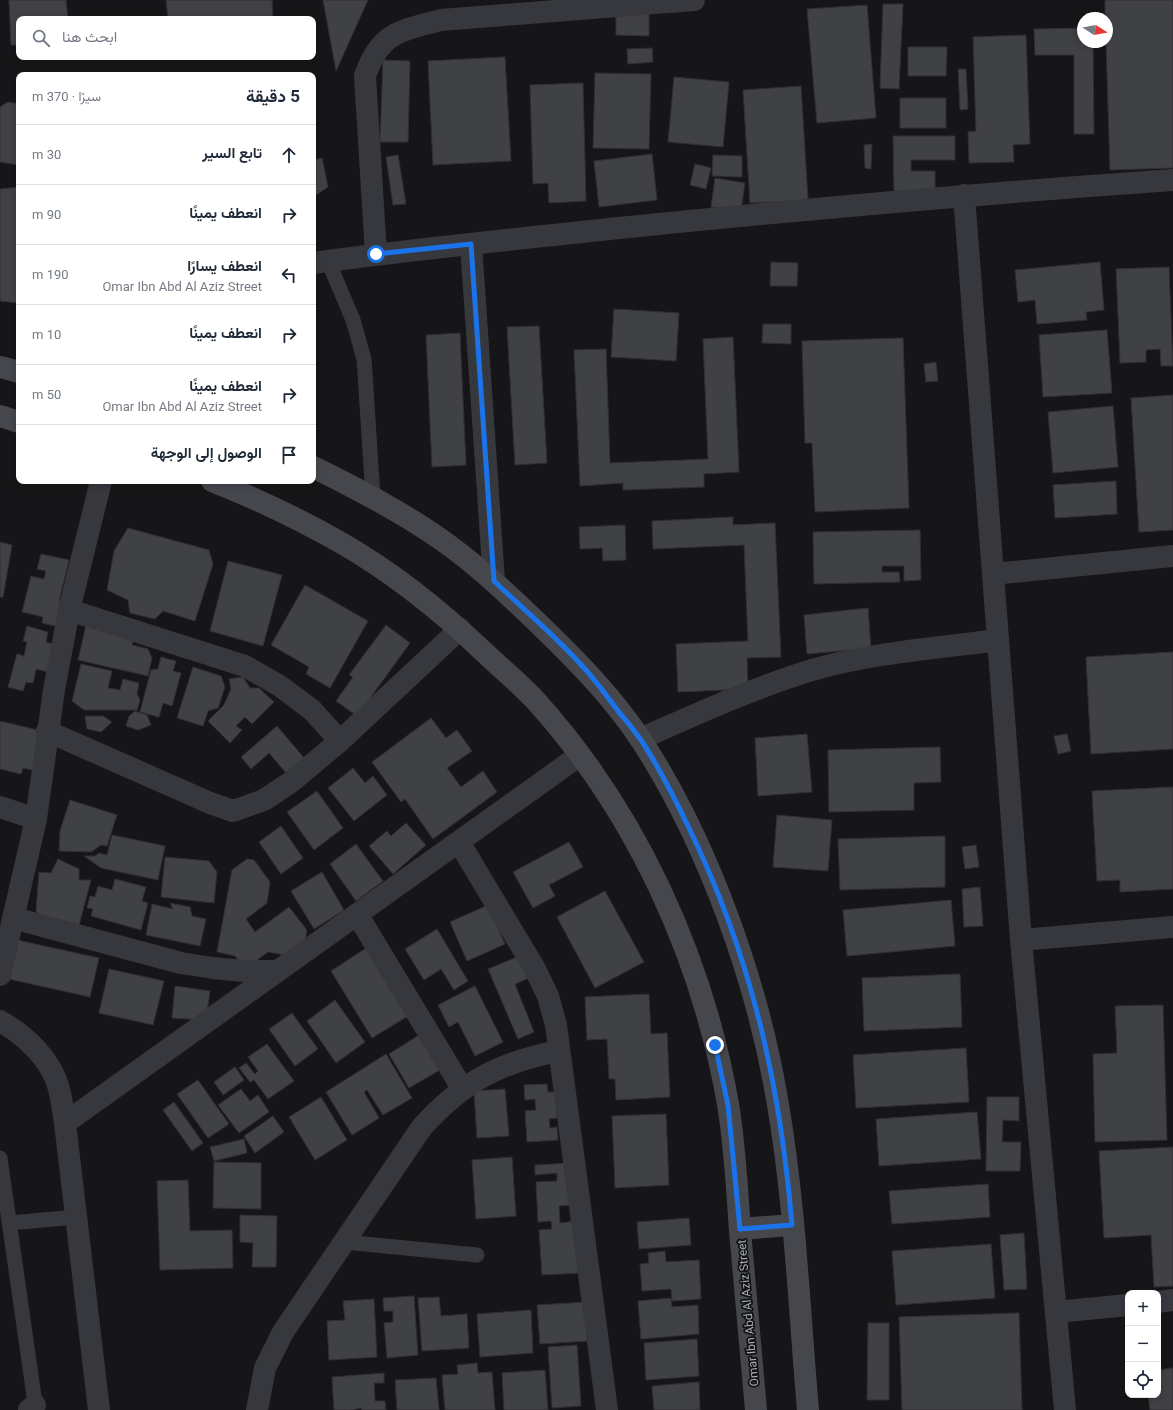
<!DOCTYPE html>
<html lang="ar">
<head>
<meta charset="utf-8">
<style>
  body { margin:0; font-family:Roboto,Vazirmatn,sans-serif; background:#f6f6f7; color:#1f2937; direction:rtl }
  .controls { position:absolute; right:12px; bottom:12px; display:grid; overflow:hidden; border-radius:8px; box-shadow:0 2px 6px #0003 }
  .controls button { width:36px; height:36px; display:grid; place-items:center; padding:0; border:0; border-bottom:1px solid #e0e1e3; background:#fff; color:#1f2937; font:20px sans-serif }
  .compass { position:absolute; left:1077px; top:12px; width:36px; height:36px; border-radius:50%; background:#fff; box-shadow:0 2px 6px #0003; rotate:101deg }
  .stop { position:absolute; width:12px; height:12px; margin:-9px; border:3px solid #1a73e8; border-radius:50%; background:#fff }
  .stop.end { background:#1a73e8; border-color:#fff; box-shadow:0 1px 4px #0008 }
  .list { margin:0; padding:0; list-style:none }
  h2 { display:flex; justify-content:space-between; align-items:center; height:52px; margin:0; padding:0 16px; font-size:17px }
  h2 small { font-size:13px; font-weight:400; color:#747a83 }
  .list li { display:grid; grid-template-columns:26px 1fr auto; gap:12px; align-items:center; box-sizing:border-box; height:60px; padding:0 16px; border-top:1px solid #e0e1e3 }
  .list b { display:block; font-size:15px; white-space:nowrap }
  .list p { margin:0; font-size:13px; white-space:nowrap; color:#747a83 }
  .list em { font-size:13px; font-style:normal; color:#747a83 }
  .icon { flex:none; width:22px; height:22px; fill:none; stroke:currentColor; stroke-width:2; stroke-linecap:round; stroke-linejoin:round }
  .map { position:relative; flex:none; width:1173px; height:1410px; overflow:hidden; direction:ltr }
  .search { position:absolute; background:#fff; box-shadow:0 2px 6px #0003; left:16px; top:16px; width:300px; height:44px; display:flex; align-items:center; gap:10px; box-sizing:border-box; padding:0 14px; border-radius:8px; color:#747a83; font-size:15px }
  .panel { position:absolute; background:#fff; box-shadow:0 2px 6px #0003; left:16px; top:72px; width:300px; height:412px; border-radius:8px; direction:rtl }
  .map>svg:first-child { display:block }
</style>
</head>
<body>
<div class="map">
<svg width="1173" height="1410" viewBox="0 0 1173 1410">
  <rect width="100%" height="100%" fill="#161618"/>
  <path fill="#404145" stroke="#303034" d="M9,0H66L68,19H19V45H11Z
    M166,0H272L273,19H168Z
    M323,0H368L336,71Z
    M1105,0H1173V168L1110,170L1106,42L1107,18H1105Z
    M883,4H903L899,89L880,88Z
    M867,5L876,118L817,123L807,9Z
    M616,14H649V36L616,35Z
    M1083,28V42H1093L1094,134H1074V55H1035L1034,29Z
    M1026,35L1030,144L1013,145L1014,162L969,163L968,132L976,131L973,37Z
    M908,47H947L946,76H908Z
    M652,48L653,62L628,64L627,49Z
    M505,57L511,161L433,165L428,61Z
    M383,60L410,61L408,142H380Z
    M958,69H966L968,109L960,110Z
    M595,73L651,74L649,149L593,148Z
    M674,77L729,82L723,147L668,142Z
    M583,83L586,201L549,203L548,183L533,184L530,85Z
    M801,86L808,200L750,203L743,90Z
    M900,98H946V128H900Z
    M8,102L19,104V165L0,162V107Z
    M893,136H955V160H911V171H935V191H894Z
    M872,144L871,169L865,168L864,145Z
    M652,154L657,200L599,207L594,161Z
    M398,155L406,204L393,205L386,157Z
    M713,155L742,156V177L712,176Z
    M322,158L328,187L313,197V160Z
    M695,164L711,168L706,189L690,185Z
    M715,178L745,183L741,211L711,207Z
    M19,187V303L0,301V189Z
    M771,262L798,263L797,286H770Z
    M1100,262L1104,310L1086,312L1087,320L1037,324L1035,300L1018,302L1015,270Z
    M1169,267L1173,366H1161L1160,349L1146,350V362L1120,363L1116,269Z
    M614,309L679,313L676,361L611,357Z
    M763,324H791V344L762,343Z
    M539,326L547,463L515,465L507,327Z
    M1107,330L1112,393L1043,397L1039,335Z
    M460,333L466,465L432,467L426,335Z
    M733,337L739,472L704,474V487L623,490V483L580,486L574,350L606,349L610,463L708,459L703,339Z
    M903,338L909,508L815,512L812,443H805L802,341Z
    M936,362L938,381L926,382L924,364Z
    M1173,395V530L1139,532L1131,398Z
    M1113,406L1118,467L1053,473L1048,412Z
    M1116,481L1117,514L1055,518L1053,485Z
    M733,517V525L775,523L781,657L747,658L748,689L678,692L676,644L748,641L744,545L653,549L652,521Z
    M625,525L626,560L603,561L602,548L580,549L579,527Z
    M128,528L209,550L213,564L195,621L163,611L155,619L130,613L128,600L107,590L114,551Z
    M920,530L921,580L904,581V566H882V572H899L900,582L814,584L813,532Z
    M0,542L12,545L3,597H0Z
    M41,554L69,560L59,601L65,602L59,627L42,623L43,617L22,612L31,576L44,579L46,571L37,569Z
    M228,561L282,575L263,646L210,631Z
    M305,585L368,621L330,688L306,674L309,667L271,645Z
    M868,608L871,648L807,654L804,615Z
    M87,621L134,632L132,645L148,649L152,658L148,676L78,660Z
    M386,625L410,643L357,716L336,701L353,677L349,675Z
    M27,626L48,632L46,642L59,646L52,673L36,669L33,683L26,682L23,691L8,687L17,654L24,656L27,642L23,641Z
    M1173,652V749L1091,754L1086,657Z
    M161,657L176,661L173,671L181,673L172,706L163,703L159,717L140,712L151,670L158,669Z
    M81,664L112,671L108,688L120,690L123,679L139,683L137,694L140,700L137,710H84L72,701Z
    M193,667L221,676L225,687L218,708L208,711L203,726L177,718Z
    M243,677L250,688H259L274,702L252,724L245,717L236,726L242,730L230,743L208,721L224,705L231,689L229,679Z
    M135,711L147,715L151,725L138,730L126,726L129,716Z
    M85,716H103L112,722L101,732L87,729Z
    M431,718L446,738L457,730L472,751L447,768L461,787L483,771L497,792L433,839L405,799L401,802L372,762Z
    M0,721L46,732L37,771L23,768L21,774L0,769Z
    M277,726L305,759L287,774L269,753L251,769L241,757Z
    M807,734L812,792L758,796L755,738Z
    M1067,734L1071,751L1058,754L1054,736Z
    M940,747L941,782L914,783V810L829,812L828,750Z
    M353,768L365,783L373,776L387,795L354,821L328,788Z
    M1173,787V889L1120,892V880L1097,881L1092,791Z
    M317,791L343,828L314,850L287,812Z
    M70,800L117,815L107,846L101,845L91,852L59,851L60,831Z
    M777,815L832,820L828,871L773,867Z
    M406,823L426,845L393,874L369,846L387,831L391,836Z
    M281,826L303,858L281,874L259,842Z
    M112,835L165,846L158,880L101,868L84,856H95L99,853L107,855Z
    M945,836V887L840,890L838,839Z
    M569,842L583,867L549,885L555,896L533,908L513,872Z
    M356,844L383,881L356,901L330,864Z
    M976,845L979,867L965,869L962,847Z
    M165,857L209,861L217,872L214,903L161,897Z
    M58,859L79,869V880H91L78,929L52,922L36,912L39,872L51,873Z
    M247,859L254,860L270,882L267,903L246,919L255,932L289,907L307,930L305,940L286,955L268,952L245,969L235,956L217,952L232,870Z
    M322,872L344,910L314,929L291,891Z
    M115,879L146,887L142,901L148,903L141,930L91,916L93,909L87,908L90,896L95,897L98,886L112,890Z
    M980,887L983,926L964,927L962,889Z
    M605,891L644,962L595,988L557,917Z
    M951,900L955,946L847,956L843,910Z
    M170,903L190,907L192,916L206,919L200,946L146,935L152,904L173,909Z
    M488,905L505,944L467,961L450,922Z
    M437,929L468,981L454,990L441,969L424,980L405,949Z
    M17,940L99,958L90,997L9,979Z
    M371,945L413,1013L372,1038L331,971Z
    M522,955L531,977L515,984L534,1032L518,1039L488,969Z
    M109,969L164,981L153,1025L99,1013Z
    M960,974L962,1027L864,1031L862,978Z
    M175,986L210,991L206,1020L172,1018Z
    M475,986L503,1042L475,1056L458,1022L449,1027L438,1005Z
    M649,994L651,1034L667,1033L670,1097L616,1100L615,1079H609L607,1039L587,1040L585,997Z
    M335,1000L365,1042L336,1063L307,1021Z
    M1163,1005L1167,1140L1095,1142L1093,1054L1117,1053L1115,1006Z
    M292,1013L318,1049L295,1066L269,1029Z
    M424,1032L445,1067L409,1088L389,1054Z
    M267,1044L294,1081L268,1099L254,1080L250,1082L239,1068L246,1063L255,1074L258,1071L248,1057Z
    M966,1048L969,1102L856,1108L853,1055Z
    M386,1054L412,1098L383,1115L367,1090L364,1092L379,1118L352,1135L326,1092Z
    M235,1067L244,1080L223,1095L214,1082Z
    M198,1080L229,1124L208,1138L177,1094Z
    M547,1084L548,1092H555L557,1118L549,1119L550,1128L557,1127L558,1140L527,1142L525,1111L536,1110L535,1099L525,1100L524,1085Z
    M241,1089L250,1101L258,1095L269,1112L239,1133L218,1105Z
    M505,1089L509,1136L477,1138L474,1091Z
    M321,1097L347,1140L315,1160L289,1117Z
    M987,1097H1019V1121L1003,1120L1002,1142H1021L1020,1171H986Z
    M174,1102L203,1143L192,1151L163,1110Z
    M977,1112L981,1159L879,1166L876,1119Z
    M666,1114L669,1185L615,1188L612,1116Z
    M273,1116L284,1132L255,1153L244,1136Z
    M244,1139L247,1153L214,1161L210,1147Z
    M1173,1147V1286L1154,1287L1151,1235L1104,1238L1099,1151Z
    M512,1157L516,1216L476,1219L472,1160Z
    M214,1162L261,1163V1209L213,1208Z
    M572,1163L574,1205L559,1206L560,1223L575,1221L579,1273L542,1275L539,1230L552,1229L551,1221L538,1222L536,1182L557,1181V1173L535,1175V1165Z
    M188,1180L190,1231L232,1230L233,1268L160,1270L157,1181Z
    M988,1184L990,1217L892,1224L889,1191Z
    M240,1215L277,1216L276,1267H252L253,1243L240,1242Z
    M689,1218L691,1245L639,1249L637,1222Z
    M1024,1233L1027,1289L1004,1290L1000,1235Z
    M991,1244L995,1298L896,1305L892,1251Z
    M665,1251L666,1262L699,1260L701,1299L672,1301L671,1289L642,1291L640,1264L649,1263L648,1253Z
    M414,1296L418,1355L387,1358L384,1323L393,1322V1311H384L383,1298Z
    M439,1297L441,1316L467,1314L469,1348L422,1351L418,1298Z
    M671,1298L672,1307L698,1305L699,1334L641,1339L638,1301Z
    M374,1299L377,1357L329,1360L327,1321L345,1320L343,1301Z
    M586,1302L589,1341L540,1344L537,1305Z
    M531,1310L533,1353L480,1357L477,1314Z
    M1019,1313L1022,1410H902L899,1317Z
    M868,1323H889V1400H867Z
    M697,1339L699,1376L646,1380L644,1343Z
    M577,1345L581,1406L552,1408L548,1347Z
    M477,1363L478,1373L492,1372L495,1410H445L442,1375L458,1374L457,1365Z
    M1173,1368V1410H1150L1148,1395H1158V1370Z
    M545,1370L548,1410H504L502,1373Z
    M384,1373V1383H374L375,1401H385L386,1410H362L361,1408L351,1410H334L332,1377Z
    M436,1378L439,1410H397L395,1380Z
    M699,1382L700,1410H654L652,1386Z"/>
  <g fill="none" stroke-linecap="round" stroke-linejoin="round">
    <path stroke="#37383d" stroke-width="15" d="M328,261L353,320L364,359L373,496
      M0,1158L36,1410
      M10,1223L76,1217
      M344,1242L477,1255"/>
    <path stroke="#37383d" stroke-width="22" d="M964,195L1021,940L1065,1410
      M471,244L494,581
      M376,254L365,76C380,32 400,31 441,20L694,0
      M313,263C415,249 517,239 619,228C804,209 988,193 1173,180
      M993,574L1173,556
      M69,610L245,666L280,686L312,710L340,741
      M47,731L210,803L233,811L264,800L291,782L340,741L460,629
      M640,739C697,714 753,688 812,670C871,653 937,648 998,640
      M0,807L36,819
      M459,842L535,969L548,996L556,1025L607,1410
      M357,914L462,1088
      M13,918L181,963L213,968L245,971H278
      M1021,940L1173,927
      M0,975L36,819L54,690L69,610L101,481
      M0,1021C25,1035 52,1060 59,1089C62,1100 63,1112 65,1123L99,1410
      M65,1123L580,755
      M1158,1302L1173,1300
      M1056,1312L1128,1305
      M29,1410L35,1405
      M257,1410L265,1368L283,1332L422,1127C463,1082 498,1063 558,1051"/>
    <path stroke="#45474d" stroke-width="22" d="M0,367L19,372
      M0,416L19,422
      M313,467C360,490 408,515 450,546C484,571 514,600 544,629C579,663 614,699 641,740C707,841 757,980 777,1099C795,1201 799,1307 808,1410
      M212,481C255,498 297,518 338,541C391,571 441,611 485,653C502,669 520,684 536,701C636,812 702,956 728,1104C735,1146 737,1189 740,1231C745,1291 751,1350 756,1410
      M740,1229L792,1225"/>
  </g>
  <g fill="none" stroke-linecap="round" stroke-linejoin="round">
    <path stroke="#1a73e8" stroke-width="5" d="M376,254L471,244L494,581C524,610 557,637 584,668C596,681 607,696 618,711C626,720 634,730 641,740C659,767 674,797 688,826C751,955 780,1082 792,1225L740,1229L728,1105L715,1045"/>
  </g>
  <g text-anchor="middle" stroke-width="3.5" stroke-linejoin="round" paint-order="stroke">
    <g font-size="12" fill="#a8adb8" stroke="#111113">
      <text transform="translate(748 1313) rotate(-95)" y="4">Omar Ibn Abd Al Aziz Street</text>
    </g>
  </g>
</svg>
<div class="controls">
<button>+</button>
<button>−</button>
<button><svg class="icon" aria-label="locate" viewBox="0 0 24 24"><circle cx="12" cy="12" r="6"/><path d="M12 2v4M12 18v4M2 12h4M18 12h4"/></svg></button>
</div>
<svg class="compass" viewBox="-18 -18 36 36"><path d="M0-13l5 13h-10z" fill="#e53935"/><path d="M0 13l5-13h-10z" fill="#747a83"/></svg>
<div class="stop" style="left:376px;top:254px"></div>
<div class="stop end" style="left:715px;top:1045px"></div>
<div class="search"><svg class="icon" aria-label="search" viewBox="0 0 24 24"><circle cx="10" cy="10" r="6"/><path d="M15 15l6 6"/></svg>ابحث هنا</div>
<section class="panel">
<h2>5 دقيقة<small>سيرًا · 370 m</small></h2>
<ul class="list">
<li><svg class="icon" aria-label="ahead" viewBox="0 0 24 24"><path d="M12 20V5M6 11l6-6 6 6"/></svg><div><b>تابع السير</b></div><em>30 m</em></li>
<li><svg class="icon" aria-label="right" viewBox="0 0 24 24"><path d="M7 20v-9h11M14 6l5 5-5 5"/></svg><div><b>انعطف يمينًا</b></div><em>90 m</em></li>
<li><svg class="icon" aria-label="left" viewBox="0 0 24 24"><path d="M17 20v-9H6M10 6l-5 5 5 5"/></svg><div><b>انعطف يسارًا</b><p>Omar Ibn Abd Al Aziz Street</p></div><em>190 m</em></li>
<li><svg class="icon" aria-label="right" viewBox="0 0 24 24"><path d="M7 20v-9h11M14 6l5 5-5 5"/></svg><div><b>انعطف يمينًا</b></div><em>10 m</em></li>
<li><svg class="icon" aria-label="right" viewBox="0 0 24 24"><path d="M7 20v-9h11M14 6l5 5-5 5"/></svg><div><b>انعطف يمينًا</b><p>Omar Ibn Abd Al Aziz Street</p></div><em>50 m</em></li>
<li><svg class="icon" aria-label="arrive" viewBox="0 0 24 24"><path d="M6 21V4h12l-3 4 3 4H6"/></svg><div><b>الوصول إلى الوجهة</b></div></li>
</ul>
</section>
</div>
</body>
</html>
